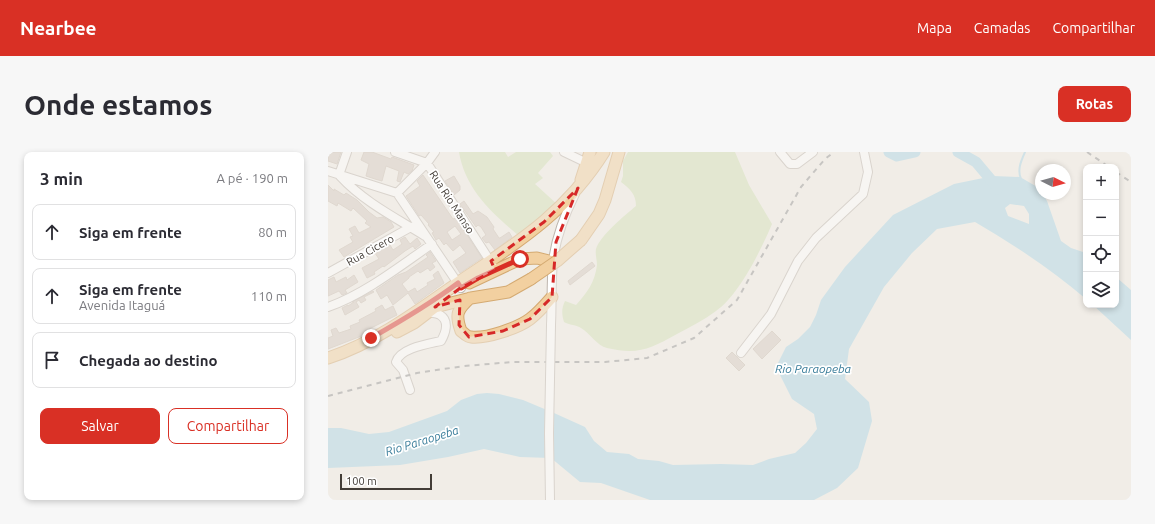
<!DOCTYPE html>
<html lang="pt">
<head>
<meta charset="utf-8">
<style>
  body { margin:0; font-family:Ubuntu,sans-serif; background:#f7f7f7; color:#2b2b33 }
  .controls { position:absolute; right:12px; top:12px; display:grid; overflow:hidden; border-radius:8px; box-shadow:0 2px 6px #0003 }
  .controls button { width:36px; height:36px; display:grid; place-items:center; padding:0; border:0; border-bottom:1px solid #e1e1e2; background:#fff; color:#2b2b33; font:20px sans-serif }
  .compass { position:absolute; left:707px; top:12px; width:36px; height:36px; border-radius:50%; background:#fff; box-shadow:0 2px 6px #0003; rotate:96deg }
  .scale { position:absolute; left:12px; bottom:10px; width:92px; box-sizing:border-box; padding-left:4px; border:2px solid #433d37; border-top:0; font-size:11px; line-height:14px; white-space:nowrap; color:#433d37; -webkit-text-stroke:3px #fff; paint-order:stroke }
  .stop { position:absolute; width:12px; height:12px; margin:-9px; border:3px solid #d93025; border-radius:50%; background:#fff }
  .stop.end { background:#d93025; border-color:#fff; box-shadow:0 1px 4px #0008 }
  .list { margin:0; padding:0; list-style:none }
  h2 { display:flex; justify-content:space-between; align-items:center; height:52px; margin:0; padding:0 16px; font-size:17px }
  h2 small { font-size:13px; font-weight:400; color:#7c7c81 }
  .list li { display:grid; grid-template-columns:26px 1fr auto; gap:12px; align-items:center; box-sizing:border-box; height:56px; margin:0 8px 8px; padding:0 8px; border:1px solid #e1e1e2; border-radius:8px }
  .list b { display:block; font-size:15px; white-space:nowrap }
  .list p { margin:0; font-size:13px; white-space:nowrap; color:#7c7c81 }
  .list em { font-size:13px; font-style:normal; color:#7c7c81 }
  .actions { display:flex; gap:8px; padding:12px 16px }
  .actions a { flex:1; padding:9px 0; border:1px solid #d93025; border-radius:8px; text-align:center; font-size:14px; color:#d93025 }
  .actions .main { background:#d93025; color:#fff }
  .icon { flex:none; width:22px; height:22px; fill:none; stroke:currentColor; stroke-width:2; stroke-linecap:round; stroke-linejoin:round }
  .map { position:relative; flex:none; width:803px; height:348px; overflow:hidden; border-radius:8px }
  header { display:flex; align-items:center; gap:24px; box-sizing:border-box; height:56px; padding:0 20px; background:#d93025; color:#fff }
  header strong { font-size:19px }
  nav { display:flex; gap:22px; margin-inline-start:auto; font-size:14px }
  .intro { display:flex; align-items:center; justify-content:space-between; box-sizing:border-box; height:96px; padding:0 24px }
  h1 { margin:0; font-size:28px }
  .button { padding:10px 18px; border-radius:8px; background:#d93025; color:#fff; font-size:14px; font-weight:700 }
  main { display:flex; gap:24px; padding:0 24px }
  aside { flex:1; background:#fff; border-radius:8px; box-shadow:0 2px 6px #0003 }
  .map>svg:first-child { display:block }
</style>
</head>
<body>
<header>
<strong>Nearbee</strong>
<nav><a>Mapa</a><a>Camadas</a><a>Compartilhar</a></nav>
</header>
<div class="intro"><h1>Onde estamos</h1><a class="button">Rotas</a></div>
<main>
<aside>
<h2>3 min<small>A pé · 190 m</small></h2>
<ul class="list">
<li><svg class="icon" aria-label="ahead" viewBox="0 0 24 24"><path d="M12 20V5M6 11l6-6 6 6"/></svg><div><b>Siga em frente</b></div><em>80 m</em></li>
<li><svg class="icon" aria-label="ahead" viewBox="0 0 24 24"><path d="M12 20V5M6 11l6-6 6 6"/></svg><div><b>Siga em frente</b><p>Avenida Itaguá</p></div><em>110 m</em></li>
<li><svg class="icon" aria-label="arrive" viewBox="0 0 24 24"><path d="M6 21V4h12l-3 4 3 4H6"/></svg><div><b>Chegada ao destino</b></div></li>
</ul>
<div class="actions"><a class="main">Salvar</a><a>Compartilhar</a></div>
</aside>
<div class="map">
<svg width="803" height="348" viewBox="0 0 803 348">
  <rect width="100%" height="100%" fill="#f1ede7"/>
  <path fill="#d2e1b5" d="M131,0H177L180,5L188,0H222L225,4L210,21L215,26L207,32L230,53L191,84C164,61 137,37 131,0Z
    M300,0H407L421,33L444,72C433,98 411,143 388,159C376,168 362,175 349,182C322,197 310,203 279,196C269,194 262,181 253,176C249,173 241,173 236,170C234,163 233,157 237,149L248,153C259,141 267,130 269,113C269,108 267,102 268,97C272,84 297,63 308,54C308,42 302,37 293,30L295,24V9Z"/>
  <path fill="#aad6e7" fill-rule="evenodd" d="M665,24L692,25L711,36L713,42H715L719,49L733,89L743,96L758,101V147C723,117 686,93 647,70L609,77L584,101L556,135L521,197L517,227L541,250L544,269L530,316L509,336L486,348H322L273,331L252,330L223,306L192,305L156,297L120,305L72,313L0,316V276H13L41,282L61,280L119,259L133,248L149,242L159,241L171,242L195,248L226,261L257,275L266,289L279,300L301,302L310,307L331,309L345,313L393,312L425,313L441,307L467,301L478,291L489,277L486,262L464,247L449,217L450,211L458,195L470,187L482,175L488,163L493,148L517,115L565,63L626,32ZM682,52L696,54L701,62V72L680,64L677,56Z
    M788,125L803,138V188L765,153H788Z"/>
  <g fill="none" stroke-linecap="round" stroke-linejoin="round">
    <path stroke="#aad6e7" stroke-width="2" d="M693,27C689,18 693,9 697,0"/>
    <path stroke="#aad6e7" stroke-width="11" d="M561,0L569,4L587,0
      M630,0L648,10L669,35V37"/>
  </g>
  <path fill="#d4cac1" stroke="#cbbeb2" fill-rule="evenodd" d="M0,0H13L9,12L0,9Z
    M36,0H44L63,7L64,5L86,13L84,19L80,22L76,20L72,30L69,29L71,19L58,14L54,29L47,27L38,24L41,12L33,8Z
    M95,23L125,67L128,66L154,106L132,121L125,110L138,101L132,93L125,99L118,91L116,93L111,86L108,88L104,81L106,80L100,73L101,72L93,63L91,64L78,44L92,34L89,29ZM127,74L133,82L124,88L119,80Z
    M126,24L132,34V38L126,43L117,29Z
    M0,33L6,39V37L16,43L18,41L29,48L41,60L49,66L55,65L63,70L66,75L16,105L11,98L25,90L22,85L25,84L21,77L27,74L31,81L43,75L37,71L39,69L25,56L23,59L10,51L9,54L0,49Z
    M136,49L145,62L150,59L159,65L166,75L165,77L171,86H172L181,80L184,85L167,98L161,90L158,91L154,86L158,83L153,75L150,73L148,75L132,52Z
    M77,85L82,92L89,86L93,92L87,97L85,94L77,99L56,115L55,114L46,120L47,122L39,126L34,116L51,107L47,101L62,93L65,98L74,92L72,88Z
    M102,100L108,109L104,111L107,115L102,119L100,116L92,121L90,119L81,125V126L74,132L80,140L87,136L89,140L100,133L99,131L107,127L105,123L110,119L116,131L87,152L80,141L65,153L59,143L53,147L48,138L70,123L78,120L100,105L98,103Z
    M264,110L267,114L242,133L240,129Z
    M26,123L30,130L17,138L19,141L14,143L11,139L0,144V128L6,125L8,130L18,125L19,128Z
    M45,139L46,140L36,145L38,148L33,151L31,148L28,150L31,155L17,163L14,156L20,153V154L26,150H24Z
    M54,153L57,158L65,154L69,163L41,177L42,180L36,183L0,197V186L5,184L3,178L8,176L11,181L23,177L22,174L32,170L31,168L48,159L47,157Z
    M444,179L453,188L434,207L425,197Z
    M404,200L417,213L411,219L398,206Z"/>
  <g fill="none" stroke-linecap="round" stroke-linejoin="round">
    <defs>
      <path id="minor" d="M67,0L99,11L164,112
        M236,0L259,11
        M452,0L462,12H469L485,0
        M0,19L69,41L133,136
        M11,23L19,0
        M12,24C36,50 68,66 97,84
        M69,41L99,11L107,0
        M0,121L83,75
        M0,155C37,142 72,114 104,92
        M223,173C224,152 223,130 225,109C228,85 236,64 247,42
        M413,201L443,162L470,109L488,86L535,42L540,20L536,0
        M82,238L75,218L68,210C72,196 100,192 113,189C117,182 122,169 112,163C109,161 104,161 100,160"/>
      <path id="major" d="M253,28L262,0
        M253,88L271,62L277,48L291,0
        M141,131L192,107L209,106L225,110
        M142,146C129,158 127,162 133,179C136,181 139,185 143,185C158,187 190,176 202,167C210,161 217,153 224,145
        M69,180L86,171L107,155L143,146L180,140L203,127
        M0,206C47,191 91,158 131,130C189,91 238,61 276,0"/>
    </defs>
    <use href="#minor" stroke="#beb6ae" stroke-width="10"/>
    <use href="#major" stroke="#d4aa72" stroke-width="13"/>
    <use href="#minor" stroke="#fff" stroke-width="8"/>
    <use href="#major" stroke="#f2d0a0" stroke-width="11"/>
    <path stroke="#959595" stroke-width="2" stroke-dasharray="5 5" stroke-linecap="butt" d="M759,0L781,15
      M788,20L803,30
      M0,244L89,221L136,214L185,210H277L319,206L366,186L409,148L473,35L497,7L506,0"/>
    <defs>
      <path id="minor-bridge" d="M222,348L221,281L223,173"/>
      <path id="major-bridge" d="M203,127L229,109L253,88"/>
    </defs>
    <use href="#minor-bridge" stroke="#beb6ae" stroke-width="10" stroke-linecap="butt"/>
    <use href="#major-bridge" stroke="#d4aa72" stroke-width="13" stroke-linecap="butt"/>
    <use href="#minor-bridge" stroke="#fff" stroke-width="8"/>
    <use href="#major-bridge" stroke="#f2d0a0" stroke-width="11"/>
  </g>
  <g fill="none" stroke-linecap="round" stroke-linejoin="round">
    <path stroke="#d93025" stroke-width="5" d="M43,186C73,169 102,152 130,131L133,136L150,126L192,107"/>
  </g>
  <path d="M0 0H803V348H0ZM250,36L228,90L224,145L202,167L175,179L141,185L131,173L132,148L107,155L131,137L167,118L163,109L216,70Z" fill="#f1ede7" fill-opacity=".55" fill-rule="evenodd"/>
  <path fill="none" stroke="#d62828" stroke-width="3" stroke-dasharray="8 5" stroke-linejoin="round" d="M250,36L228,90L224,145L202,167L175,179L141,185L131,173L132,148L107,155L131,137L167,118L163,109L216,70Z"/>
  <g text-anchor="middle" stroke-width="3.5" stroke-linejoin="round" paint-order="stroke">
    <g font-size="11" fill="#433d37" stroke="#fff">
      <text transform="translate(124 50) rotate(57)" y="4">Rua Rio Manso</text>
      <text transform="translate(42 98) rotate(-29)" y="4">Rua Cicero</text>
    </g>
    <g font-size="12" font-style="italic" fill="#3b7e9b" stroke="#fff">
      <text x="485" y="221">Rio Paraopeba</text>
      <text transform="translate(94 289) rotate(-17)" y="4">Rio Paraopeba</text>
    </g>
  </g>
</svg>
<div class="controls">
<button>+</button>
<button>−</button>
<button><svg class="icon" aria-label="locate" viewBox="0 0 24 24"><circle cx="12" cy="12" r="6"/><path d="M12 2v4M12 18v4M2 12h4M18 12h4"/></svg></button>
<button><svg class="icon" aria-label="layers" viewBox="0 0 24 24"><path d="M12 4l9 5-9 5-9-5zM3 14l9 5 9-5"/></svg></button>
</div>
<svg class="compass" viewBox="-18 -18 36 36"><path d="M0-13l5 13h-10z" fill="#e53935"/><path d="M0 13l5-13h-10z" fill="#7c7c81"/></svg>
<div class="scale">100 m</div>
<div class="stop" style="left:192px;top:107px"></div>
<div class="stop end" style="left:43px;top:186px"></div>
</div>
</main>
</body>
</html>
